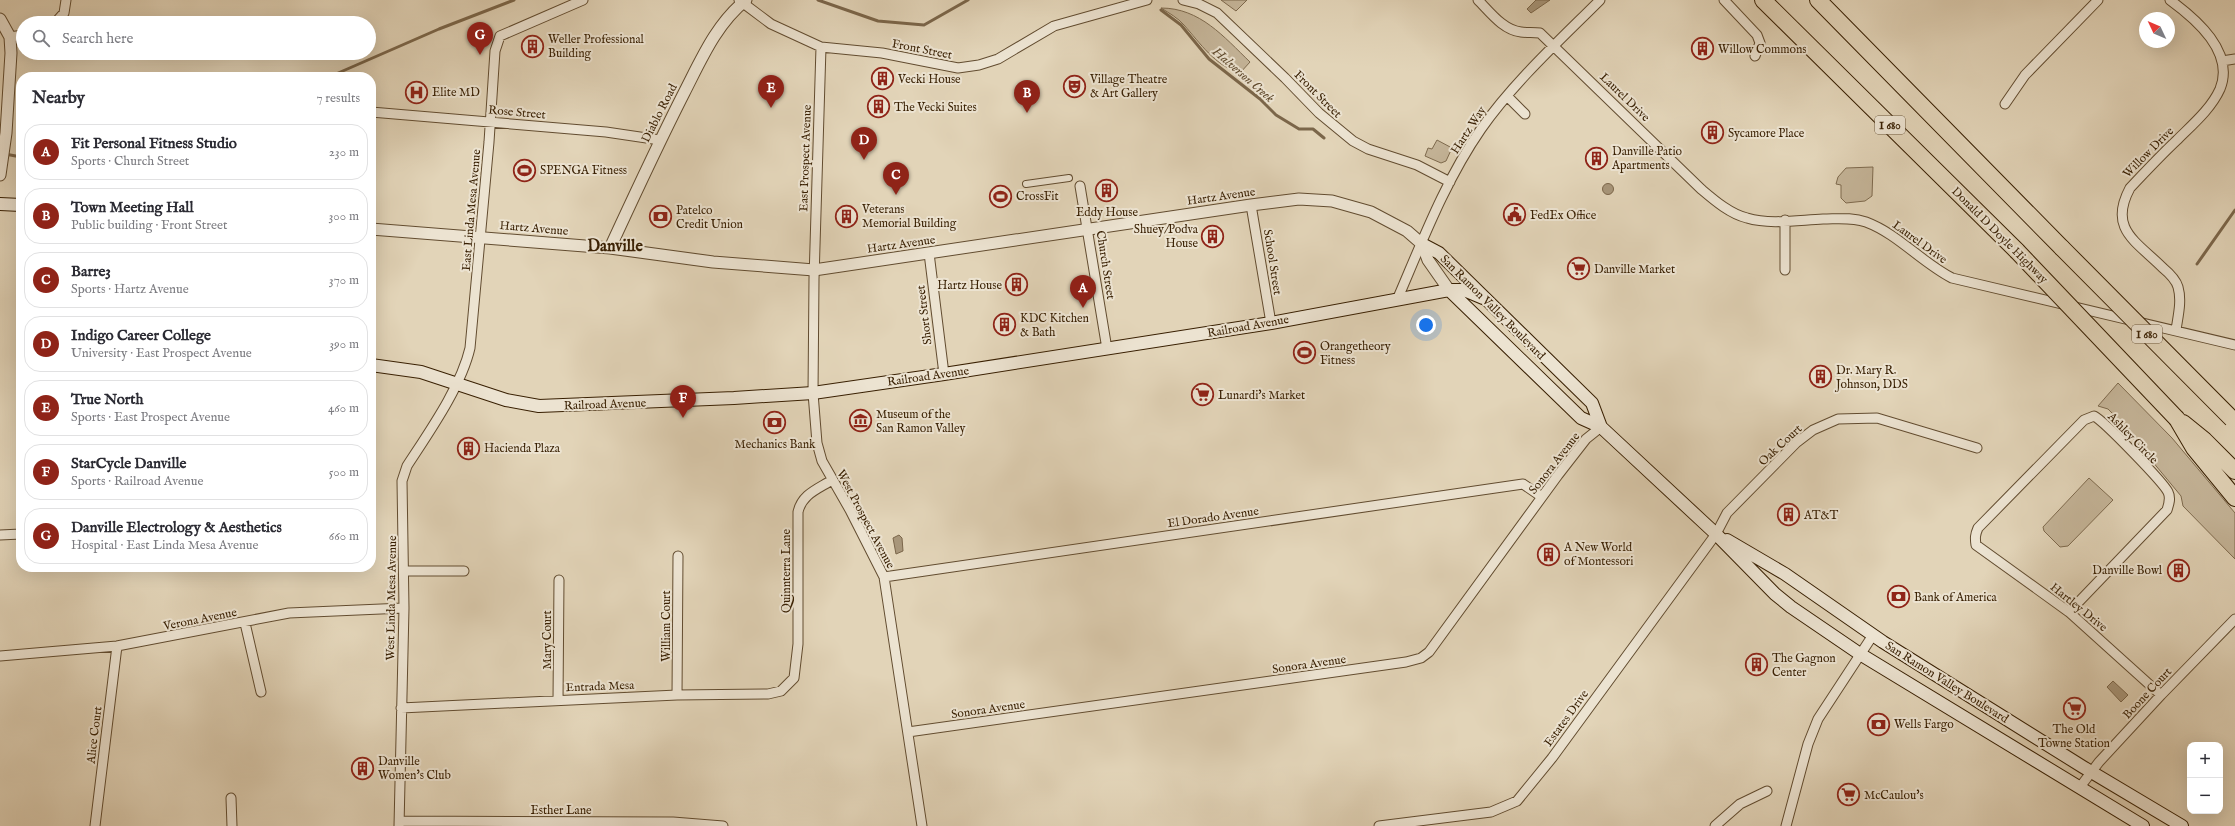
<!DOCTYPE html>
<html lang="en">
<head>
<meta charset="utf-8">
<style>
  body { margin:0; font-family:"IM FELL English",serif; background:#f7f7f7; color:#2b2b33 }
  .controls { position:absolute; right:12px; bottom:12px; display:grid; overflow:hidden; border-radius:8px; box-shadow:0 4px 16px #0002 }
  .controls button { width:36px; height:36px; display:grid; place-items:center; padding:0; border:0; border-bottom:1px solid #e1e1e2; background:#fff; color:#2b2b33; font:20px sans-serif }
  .compass { position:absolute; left:2139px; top:12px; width:36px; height:36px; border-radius:50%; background:#fff; box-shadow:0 4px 16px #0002; rotate:314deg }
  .you { position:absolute; left:1426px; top:325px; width:14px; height:14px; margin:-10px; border:3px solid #fff; border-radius:50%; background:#1a73e8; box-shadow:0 0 0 6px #1a73e833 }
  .badge { display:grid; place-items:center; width:26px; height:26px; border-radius:50%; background:#8f2418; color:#fff; font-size:13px; font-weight:700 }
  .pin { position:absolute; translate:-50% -33px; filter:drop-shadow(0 1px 2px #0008) }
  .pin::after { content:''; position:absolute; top:21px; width:14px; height:12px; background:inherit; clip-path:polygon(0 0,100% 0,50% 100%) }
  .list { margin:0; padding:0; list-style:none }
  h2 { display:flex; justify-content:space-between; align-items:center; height:52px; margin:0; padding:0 16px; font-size:17px }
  h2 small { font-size:13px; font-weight:400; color:#7c7c81 }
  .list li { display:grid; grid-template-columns:26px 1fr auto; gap:12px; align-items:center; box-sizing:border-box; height:56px; margin:0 8px 8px; padding:0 8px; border:1px solid #e1e1e2; border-radius:16px }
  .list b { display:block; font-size:15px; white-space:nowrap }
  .list p { margin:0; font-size:13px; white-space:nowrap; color:#7c7c81 }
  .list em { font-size:13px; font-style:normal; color:#7c7c81 }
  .icon { flex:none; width:22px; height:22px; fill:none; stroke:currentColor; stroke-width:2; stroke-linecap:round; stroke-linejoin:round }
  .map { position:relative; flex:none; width:2235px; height:826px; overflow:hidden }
  .search { position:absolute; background:#fff; box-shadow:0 4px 16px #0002; left:16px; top:16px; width:360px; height:44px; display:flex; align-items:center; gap:10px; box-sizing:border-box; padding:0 14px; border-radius:22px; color:#7c7c81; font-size:15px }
  .panel { position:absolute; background:#fff; box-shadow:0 4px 16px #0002; left:16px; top:72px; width:360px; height:500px; border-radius:16px }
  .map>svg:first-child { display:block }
</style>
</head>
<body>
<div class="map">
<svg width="2235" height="826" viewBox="0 0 2235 826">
  <rect width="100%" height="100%" fill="#e2d4b8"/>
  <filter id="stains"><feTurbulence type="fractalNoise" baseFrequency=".005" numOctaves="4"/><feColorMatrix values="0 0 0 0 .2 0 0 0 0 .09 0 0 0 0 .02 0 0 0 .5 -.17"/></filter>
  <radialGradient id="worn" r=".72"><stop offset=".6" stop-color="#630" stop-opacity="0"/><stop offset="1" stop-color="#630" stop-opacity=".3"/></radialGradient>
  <path fill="#c5b599" stroke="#7e6a4e" d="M1221,0H1247L1236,11Z
    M1161,8C1200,8 1224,37 1250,62L1240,73C1215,66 1200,43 1184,25C1178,18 1169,13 1161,8Z
    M1437,140L1452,148L1446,161L1441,163L1425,156L1428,148L1432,149Z
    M1873,167L1872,196L1865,201L1846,203L1841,198V185L1836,184L1838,177L1846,168Z
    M2118,383L2172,438L2235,513V559L2183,506L2181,496L2113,414L2108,409L2098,406Z
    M2089,478L2113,500L2068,546L2060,547L2044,531L2043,527Z"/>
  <path fill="#a8967a" stroke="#7b664a" d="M1536,0H1550L1531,13L1527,9Z
    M1602.5 189a5.5 5.5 0 1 1 11 0a5.5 5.5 0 1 1-11 0Z
    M899,535L902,538L903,551L896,554L893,538Z
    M2113,681L2128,695L2121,702L2107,687Z"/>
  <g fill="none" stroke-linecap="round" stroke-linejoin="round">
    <path stroke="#7b664a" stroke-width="3" d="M818,0L878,21L924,25L968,0
      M1161,10L1181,25L1209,59L1260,99L1276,115L1299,129H1313L1324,138
      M329,77L439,29L514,0
      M5,154L21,157
      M2197,264L2235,210"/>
    <defs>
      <path id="pedestrian" d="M1026,184L1069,178"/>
      <path id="minor" d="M739,0L771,24L821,47L882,53L958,68L979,65L998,59L1054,26L1147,0
        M1183,0L1199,4L1217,13L1285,78L1319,113L1353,141L1368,149L1417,165L1450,182
        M1478,0C1490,12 1503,30 1521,32C1527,33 1534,32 1540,33L1701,189C1714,200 1730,214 1747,218C1770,225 1799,220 1823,219C1837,219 1852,217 1866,222C1898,234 1921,262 1952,278L2235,345
        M1724,0L1757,35L1760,43L1755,56
        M2170,0C2196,19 2235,52 2220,89C2211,109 2192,125 2177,140C2161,155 2145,172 2130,188C2108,229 2136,241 2163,268C2169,273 2176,280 2178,287C2182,301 2178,316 2176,330
        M55,23L64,13L66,0
        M10,37L23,35
        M821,47L814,279L813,393L817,443L822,461L850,510L884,577L922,826
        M2222,61L2235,59
        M1508,97L1525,114
        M2005,104L2025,75L2098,0
        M371,112L606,132L660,140
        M1080,186L1107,349
        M1251,205L1271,323
        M929,253L944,374
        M1785,270V220
        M1397,300C1422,242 1445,181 1481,129C1514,82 1559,41 1600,0
        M0,535L21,534
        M404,571H464
        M884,577L1523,484L1542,497
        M2069,612L2167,510C2169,504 2171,498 2168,492C2163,482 2104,421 2094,416L2084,420L1978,528C1975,535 1975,538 1976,545L2069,612L2161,695
        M245,623L261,692
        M0,656L117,646L289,613L404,608
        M677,695L678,556
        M558,700L559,580
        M401,708L677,695L768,694L781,691L794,678L798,644V512C802,494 818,489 832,480
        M908,732L1406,662L1421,658L1429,652L1558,475L1586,439L1601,427
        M2080,787L2099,762L2161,695L2235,619
        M231,798L232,826
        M399,821L673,822L723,826
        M95,826L117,646
        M399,826L404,608L402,481L407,466C429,432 461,387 470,348L489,142L495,51L500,36L583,0
        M1379,826L1491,812L1517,801L1552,758L1716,534L1727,513L1796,443L1813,430L1838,419L1877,418L1977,448
        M1715,826L1740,804L1767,791
        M1786,826L1808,744L1818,719L1873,635"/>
      <path id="tertiary" d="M0,19L10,37L11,53L6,133L0,175
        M371,229L610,248L713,262L814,270L1251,205L1299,199L1332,201L1371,212L1407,231L1422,244L1428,260L1449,290
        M610,248C634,196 658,144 684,93C701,60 716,24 746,0"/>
      <path id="secondary" d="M0,204L21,205
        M1422,244L1439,253L1592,403L1601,427
        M1449,290L1581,418L1601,427L1716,534L1775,594L1791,607L1860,654L2143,826
        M371,365L421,372L506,400L539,406L734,398L813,393L944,374L1271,323L1449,290H1464L1483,298
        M1727,540L1785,574L1883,642L2083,767L2182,826"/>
      <path id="motorway" d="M1763,0L2017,251
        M1818,0L2062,248
        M2177,419L2194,448L2235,498
        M2183,423L2204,440L2235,471"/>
    </defs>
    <use href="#pedestrian" stroke="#624c30" stroke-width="8"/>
    <use href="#minor" stroke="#624c30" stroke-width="11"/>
    <use href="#tertiary" stroke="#624c30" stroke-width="13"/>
    <use href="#secondary" stroke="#381f02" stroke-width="14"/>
    <use href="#motorway" stroke="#381f02" stroke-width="18"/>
    <use href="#pedestrian" stroke="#ece3d1" stroke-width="6"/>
    <use href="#minor" stroke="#ece3d1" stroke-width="9"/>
    <use href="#tertiary" stroke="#ece3d1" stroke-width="11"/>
    <use href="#secondary" stroke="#ece3d1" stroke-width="12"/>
    <use href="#motorway" stroke="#e2d4b8" stroke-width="16"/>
    <defs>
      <path id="motorway-bridge" d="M2062,248L2232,419
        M2017,251L2177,419"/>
    </defs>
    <use href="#motorway-bridge" stroke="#381f02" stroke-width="18" stroke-linecap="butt"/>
    <use href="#motorway-bridge" stroke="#e2d4b8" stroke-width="16"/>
  </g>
  <defs>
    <symbol id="building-ring" viewBox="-11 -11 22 22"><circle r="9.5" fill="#ece3d1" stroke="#8f2418" stroke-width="1.5"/><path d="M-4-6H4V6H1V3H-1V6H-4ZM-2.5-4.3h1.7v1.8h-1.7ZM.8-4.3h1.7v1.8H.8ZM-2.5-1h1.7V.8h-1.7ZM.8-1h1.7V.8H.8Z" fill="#8f2418"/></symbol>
    <symbol id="theatre-ring" viewBox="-11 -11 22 22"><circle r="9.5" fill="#ece3d1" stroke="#8f2418" stroke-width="1.5"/><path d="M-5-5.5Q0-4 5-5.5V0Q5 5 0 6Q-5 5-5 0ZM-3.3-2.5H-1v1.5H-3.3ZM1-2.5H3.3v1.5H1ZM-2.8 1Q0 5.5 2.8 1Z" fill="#8f2418"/></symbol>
    <symbol id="hospital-ring" viewBox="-11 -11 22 22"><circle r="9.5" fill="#ece3d1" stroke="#8f2418" stroke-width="1.5"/><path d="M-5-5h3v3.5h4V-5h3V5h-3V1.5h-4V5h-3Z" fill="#8f2418"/></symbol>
    <symbol id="stadium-ring" viewBox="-11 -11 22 22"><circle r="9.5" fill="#ece3d1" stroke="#8f2418" stroke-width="1.5"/><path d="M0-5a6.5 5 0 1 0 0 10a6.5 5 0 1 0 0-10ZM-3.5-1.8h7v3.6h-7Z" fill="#8f2418"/></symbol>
    <symbol id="civic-ring" viewBox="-11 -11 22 22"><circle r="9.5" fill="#ece3d1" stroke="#8f2418" stroke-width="1.5"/><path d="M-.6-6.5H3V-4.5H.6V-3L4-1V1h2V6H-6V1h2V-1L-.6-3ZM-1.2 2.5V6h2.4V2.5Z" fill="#8f2418"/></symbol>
    <symbol id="bank-ring" viewBox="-11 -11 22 22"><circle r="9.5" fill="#ece3d1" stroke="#8f2418" stroke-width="1.5"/><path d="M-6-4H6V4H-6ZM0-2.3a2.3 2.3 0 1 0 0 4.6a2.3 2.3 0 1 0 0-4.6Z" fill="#8f2418"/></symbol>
    <symbol id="supermarket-ring" viewBox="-11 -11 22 22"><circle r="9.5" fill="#ece3d1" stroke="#8f2418" stroke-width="1.5"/><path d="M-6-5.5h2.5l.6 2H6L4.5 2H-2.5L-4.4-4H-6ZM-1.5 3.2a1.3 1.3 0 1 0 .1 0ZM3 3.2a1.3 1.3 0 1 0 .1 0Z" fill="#8f2418"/></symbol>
    <symbol id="museum-ring" viewBox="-11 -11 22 22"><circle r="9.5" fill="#ece3d1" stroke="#8f2418" stroke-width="1.5"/><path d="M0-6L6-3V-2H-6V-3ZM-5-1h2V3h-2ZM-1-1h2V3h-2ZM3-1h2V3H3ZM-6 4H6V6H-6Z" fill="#8f2418"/></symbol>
  </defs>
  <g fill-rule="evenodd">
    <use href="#building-ring" x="520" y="34" width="25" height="25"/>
    <use href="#building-ring" x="1690" y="36" width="25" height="25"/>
    <use href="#building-ring" x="870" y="66" width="25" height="25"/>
    <use href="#theatre-ring" x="1062" y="74" width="25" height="25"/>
    <use href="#hospital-ring" x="404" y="80" width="25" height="25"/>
    <use href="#building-ring" x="866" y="94" width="25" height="25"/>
    <use href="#building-ring" x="1700" y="120" width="25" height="25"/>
    <use href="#building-ring" x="1584" y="146" width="25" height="25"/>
    <use href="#stadium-ring" x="512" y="158" width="25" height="25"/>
    <use href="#building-ring" x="1094" y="178" width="25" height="25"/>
    <use href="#stadium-ring" x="988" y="184" width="25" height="25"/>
    <use href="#civic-ring" x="1502" y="202" width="25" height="25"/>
    <use href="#building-ring" x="834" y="204" width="25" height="25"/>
    <use href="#bank-ring" x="648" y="204" width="25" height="25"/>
    <use href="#building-ring" x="1200" y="224" width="25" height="25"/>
    <use href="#supermarket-ring" x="1566" y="256" width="25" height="25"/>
    <use href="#building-ring" x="1004" y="272" width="25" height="25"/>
    <use href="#building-ring" x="992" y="312" width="25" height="25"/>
    <use href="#stadium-ring" x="1292" y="340" width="25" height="25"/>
    <use href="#building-ring" x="1808" y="364" width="25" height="25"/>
    <use href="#supermarket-ring" x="1190" y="382" width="25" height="25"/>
    <use href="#museum-ring" x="848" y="408" width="25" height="25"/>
    <use href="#bank-ring" x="762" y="410" width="25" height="25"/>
    <use href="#building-ring" x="456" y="436" width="25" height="25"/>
    <use href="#building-ring" x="1776" y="502" width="25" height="25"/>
    <use href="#building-ring" x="1536" y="542" width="25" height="25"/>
    <use href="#building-ring" x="2166" y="558" width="25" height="25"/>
    <use href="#bank-ring" x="1886" y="584" width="25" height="25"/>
    <use href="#building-ring" x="1744" y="652" width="25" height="25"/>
    <use href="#supermarket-ring" x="2062" y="696" width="25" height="25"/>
    <use href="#bank-ring" x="1866" y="712" width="25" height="25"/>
    <use href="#building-ring" x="350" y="756" width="25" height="25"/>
    <use href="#supermarket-ring" x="1836" y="782" width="25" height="25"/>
  </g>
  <g text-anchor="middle" stroke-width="4" stroke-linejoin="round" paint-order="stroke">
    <g fill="#ece3d1" stroke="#6e5a40" stroke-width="1">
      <rect x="1875" y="116" width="30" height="18" rx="3"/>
      <rect x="2132" y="325" width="30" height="18" rx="3"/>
    </g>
    <g font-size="11" font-weight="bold" fill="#381f02">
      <text x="1890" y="129">I 680</text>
      <text x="2147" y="338">I 680</text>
    </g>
    <g font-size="12" fill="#381f02" stroke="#ece3d1" text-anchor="start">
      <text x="548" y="43">Weller Professional<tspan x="548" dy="14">Building</tspan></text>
      <text x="1718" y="53">Willow Commons</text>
      <text x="898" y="83">Vecki House</text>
      <text x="1090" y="83">Village Theatre<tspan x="1090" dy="14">&amp; Art Gallery</tspan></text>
      <text x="432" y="96">Elite MD</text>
      <text x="894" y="111">The Vecki Suites</text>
      <text x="1728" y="137">Sycamore Place</text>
      <text x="1612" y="155">Danville Patio<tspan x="1612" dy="14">Apartments</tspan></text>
      <text x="540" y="174">SPENGA Fitness</text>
      <text x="1016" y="200">CrossFit</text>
      <text x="862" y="213">Veterans<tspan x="862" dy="14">Memorial Building</tspan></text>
      <text x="676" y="214">Patelco<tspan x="676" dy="14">Credit Union</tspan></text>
      <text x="1107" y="216" text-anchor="middle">Eddy House</text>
      <text x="1530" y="219">FedEx Office</text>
      <text x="1198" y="233" text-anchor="end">Shuey/Podva<tspan x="1198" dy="14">House</tspan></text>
      <text x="1594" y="273">Danville Market</text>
      <text x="1002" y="289" text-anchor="end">Hartz House</text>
      <text x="1020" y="322">KDC Kitchen<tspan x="1020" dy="14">&amp; Bath</tspan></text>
      <text x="1320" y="350">Orangetheory<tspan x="1320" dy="14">Fitness</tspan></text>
      <text x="1836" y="374">Dr. Mary R.<tspan x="1836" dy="14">Johnson, DDS</tspan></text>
      <text x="1218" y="399">Lunardi's Market</text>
      <text x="876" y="418">Museum of the<tspan x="876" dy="14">San Ramon Valley</tspan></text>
      <text x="775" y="448" text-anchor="middle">Mechanics Bank</text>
      <text x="484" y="452">Hacienda Plaza</text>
      <text x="1804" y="519">AT&amp;T</text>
      <text x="1564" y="551">A New World<tspan x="1564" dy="14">of Montessori</tspan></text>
      <text x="2162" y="574" text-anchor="end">Danville Bowl</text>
      <text x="1914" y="601">Bank of America</text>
      <text x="1772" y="662">The Gagnon<tspan x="1772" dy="14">Center</tspan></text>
      <text x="1894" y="728">Wells Fargo</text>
      <text x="2074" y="733" text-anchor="middle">The Old<tspan x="2074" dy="14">Towne Station</tspan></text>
      <text x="378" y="765">Danville<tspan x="378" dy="14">Women's Club</tspan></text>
      <text x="1864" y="799">McCaulou's</text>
    </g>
    <g font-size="12" fill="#381f02" stroke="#ece3d1">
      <text transform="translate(922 49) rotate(11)" y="4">Front Street</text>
      <text transform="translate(1318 94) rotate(45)" y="4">Front Street</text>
      <text transform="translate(1625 97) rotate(44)" y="4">Laurel Drive</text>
      <text transform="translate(517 112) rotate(5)" y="4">Rose Street</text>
      <text transform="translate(659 113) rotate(-63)" y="4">Diablo Road</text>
      <text transform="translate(1468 130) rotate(-57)" y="4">Hartz Way</text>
      <text transform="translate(2148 152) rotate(-45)" y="4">Willow Drive</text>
      <text transform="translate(805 158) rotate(-88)" y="4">East Prospect Avenue</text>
      <text transform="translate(1221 196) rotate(-8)" y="4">Hartz Avenue</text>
      <text transform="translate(471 210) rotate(-85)" y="4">East Linda Mesa Avenue</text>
      <text transform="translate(534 228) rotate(5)" y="4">Hartz Avenue</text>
      <text transform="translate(2000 235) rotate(45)" y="4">Donald D Doyle Highway</text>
      <text transform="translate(1920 242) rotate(36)" y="4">Laurel Drive</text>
      <text transform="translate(901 244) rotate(-8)" y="4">Hartz Avenue</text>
      <text transform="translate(1273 262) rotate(81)" y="4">School Street</text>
      <text transform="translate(1106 265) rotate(81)" y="4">Church Street</text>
      <text transform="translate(1493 307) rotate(45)" y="4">San Ramon Valley Boulevard</text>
      <text transform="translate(924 315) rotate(-97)" y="4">Short Street</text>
      <text transform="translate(1248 326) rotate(-10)" y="4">Railroad Avenue</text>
      <text transform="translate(928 376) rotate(-8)" y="4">Railroad Avenue</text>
      <text transform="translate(605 404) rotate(-2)" y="4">Railroad Avenue</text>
      <text transform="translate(2133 438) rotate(46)" y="4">Ashley Circle</text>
      <text transform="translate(1780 445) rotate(-43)" y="4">Oak Court</text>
      <text transform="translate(1554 463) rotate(-52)" y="4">Sonora Avenue</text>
      <text transform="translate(1213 517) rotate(-8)" y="4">El Dorado Avenue</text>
      <text transform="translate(866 519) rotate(62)" y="4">West Prospect Avenue</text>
      <text transform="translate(786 571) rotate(-90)" y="4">Quinnterra Lane</text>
      <text transform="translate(391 598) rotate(-89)" y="4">West Linda Mesa Avenue</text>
      <text transform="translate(2079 607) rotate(39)" y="4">Hartley Drive</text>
      <text transform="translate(200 619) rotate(-11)" y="4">Verona Avenue</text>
      <text transform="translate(666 626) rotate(-90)" y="4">William Court</text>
      <text transform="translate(547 640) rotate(-90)" y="4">Mary Court</text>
      <text transform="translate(1309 664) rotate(-8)" y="4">Sonora Avenue</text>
      <text transform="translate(1947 682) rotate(32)" y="4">San Ramon Valley Boulevard</text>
      <text transform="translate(600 686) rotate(-2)" y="4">Entrada Mesa</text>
      <text transform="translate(2147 693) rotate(-47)" y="4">Boone Court</text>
      <text transform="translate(988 709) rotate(-8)" y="4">Sonora Avenue</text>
      <text transform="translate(1566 718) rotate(-54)" y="4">Estates Drive</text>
      <text transform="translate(94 735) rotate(-83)" y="4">Alice Court</text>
      <text x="561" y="814">Esther Lane</text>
    </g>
    <g font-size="13" font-style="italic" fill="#5f492c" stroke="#ece3d1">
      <text transform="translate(1244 74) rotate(41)" y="5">Halverson Creek</text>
    </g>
    <g font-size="16" font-weight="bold" fill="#381f02" stroke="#ece3d1">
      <text x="615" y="251">Danville</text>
    </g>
  </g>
  <rect width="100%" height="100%" filter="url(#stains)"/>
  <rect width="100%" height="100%" fill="url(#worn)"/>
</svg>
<div class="controls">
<button>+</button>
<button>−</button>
</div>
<svg class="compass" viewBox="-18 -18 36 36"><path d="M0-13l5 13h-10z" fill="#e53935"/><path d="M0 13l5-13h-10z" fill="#7c7c81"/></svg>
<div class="you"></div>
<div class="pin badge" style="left:1083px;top:308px">A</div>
<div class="pin badge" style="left:1027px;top:113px">B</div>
<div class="pin badge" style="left:896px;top:195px">C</div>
<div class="pin badge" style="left:864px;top:160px">D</div>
<div class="pin badge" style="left:771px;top:108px">E</div>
<div class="pin badge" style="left:683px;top:418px">F</div>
<div class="pin badge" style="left:480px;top:55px">G</div>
<div class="search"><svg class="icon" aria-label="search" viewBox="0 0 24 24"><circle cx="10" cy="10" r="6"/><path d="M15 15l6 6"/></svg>Search here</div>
<section class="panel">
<h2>Nearby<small>7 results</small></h2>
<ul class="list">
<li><span class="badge">A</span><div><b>Fit Personal Fitness Studio</b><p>Sports · Church Street</p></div><em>230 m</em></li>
<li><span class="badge">B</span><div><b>Town Meeting Hall</b><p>Public building · Front Street</p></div><em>300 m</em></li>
<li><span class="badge">C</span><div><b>Barre3</b><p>Sports · Hartz Avenue</p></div><em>370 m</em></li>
<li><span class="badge">D</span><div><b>Indigo Career College</b><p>University · East Prospect Avenue</p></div><em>390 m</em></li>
<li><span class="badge">E</span><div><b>True North</b><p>Sports · East Prospect Avenue</p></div><em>460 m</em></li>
<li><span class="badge">F</span><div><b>StarCycle Danville</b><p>Sports · Railroad Avenue</p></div><em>500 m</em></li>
<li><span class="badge">G</span><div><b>Danville Electrology &amp; Aesthetics</b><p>Hospital · East Linda Mesa Avenue</p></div><em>660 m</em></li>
</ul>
</section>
</div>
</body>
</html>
